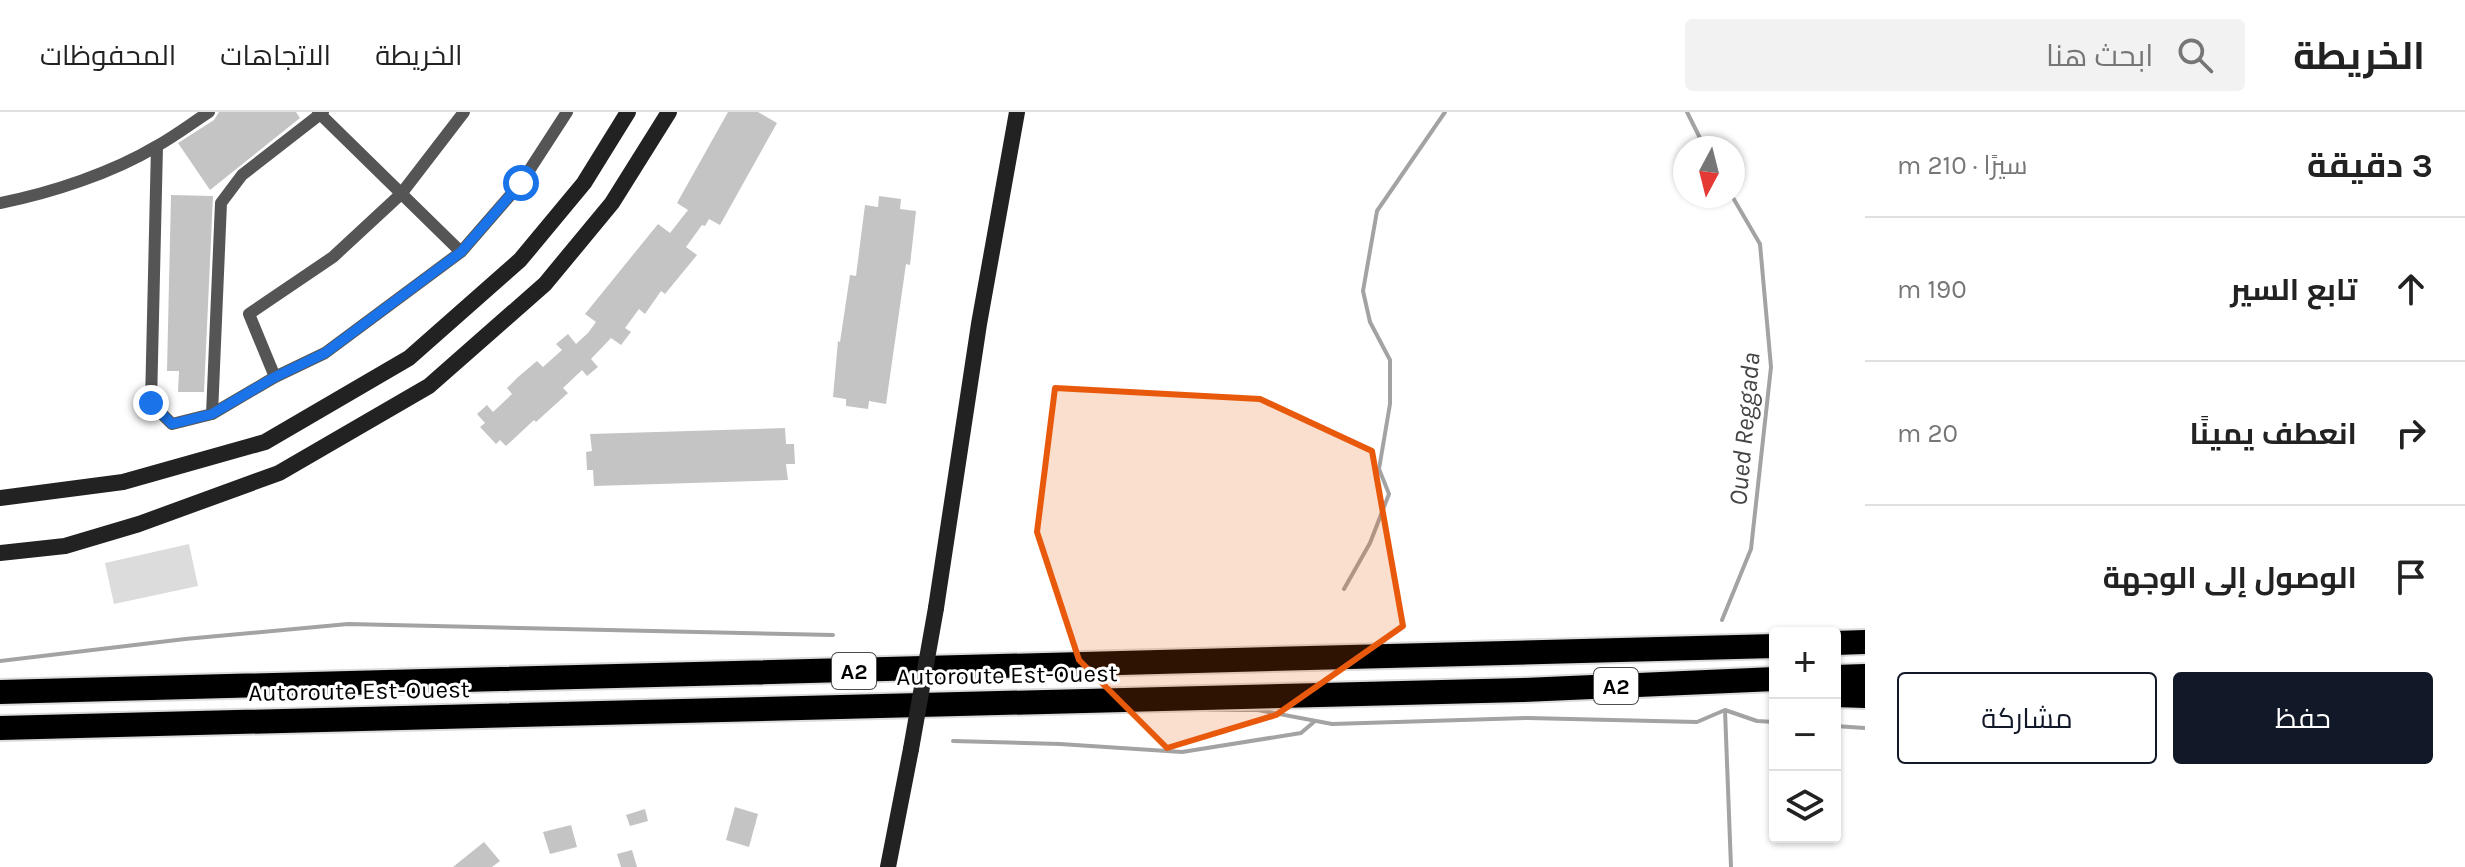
<!DOCTYPE html>
<html lang="ar">
<head>
<meta charset="utf-8">
<style>
  body { margin:0; font-family:Karla,Cairo,sans-serif; background:#f2f2f2; color:#222; direction:rtl }
  .controls { position:absolute; right:24px; bottom:24px; display:grid; overflow:hidden; border-radius:8px; box-shadow:0 2px 6px #0004 }
  .controls button { width:72px; height:72px; display:grid; place-items:center; padding:0; border:0; border-bottom:2px solid #e0e0e0; background:#fff; color:#222; font:40px sans-serif }
  .compass { position:absolute; left:1673px; top:24px; width:72px; height:72px; border-radius:50%; background:#fff; box-shadow:0 2px 6px #0004; rotate:187deg }
  .stop { position:absolute; width:24px; height:24px; margin:-18px; border:6px solid #1a73e8; border-radius:50%; background:#fff }
  .stop.end { background:#1a73e8; border-color:#fff; box-shadow:0 2px 8px #0008 }
  .list { margin:0; padding:0; list-style:none }
  h2 { display:flex; justify-content:space-between; align-items:center; height:104px; margin:0; padding:0 32px; font-size:34px }
  h2 small { font-size:26px; font-weight:400; color:#767676 }
  .list li { display:grid; grid-template-columns:52px 1fr auto; gap:24px; align-items:center; box-sizing:border-box; height:144px; padding:0 32px; border-top:2px solid #e0e0e0 }
  .list b { display:block; font-size:30px; white-space:nowrap }
  .list em { font-size:26px; font-style:normal; color:#767676 }
  .actions { display:flex; gap:16px; padding:24px 32px }
  .actions a { flex:1; padding:18px 0; border:2px solid #111827; border-radius:8px; text-align:center; font-size:28px; color:#111827 }
  .actions .main { background:#111827; color:#fff }
  .icon { flex:none; width:44px; height:44px; fill:none; stroke:currentColor; stroke-width:2; stroke-linecap:round; stroke-linejoin:round }
  .map { position:relative; flex:none; width:1865px; height:755px; overflow:hidden; direction:ltr }
  header { display:flex; align-items:center; gap:48px; box-sizing:border-box; height:112px; padding:0 40px; background:#fff; border-bottom:2px solid #e0e0e0 }
  header strong { font-size:38px }
  nav { display:flex; gap:44px; margin-inline-start:auto; font-size:28px }
  .search { width:560px; height:72px; background:#f2f2f2; display:flex; align-items:center; gap:20px; box-sizing:border-box; padding:0 28px; border-radius:8px; color:#767676; font-size:30px }
  main { display:flex }
  aside { flex:1; background:#fff }
  .map>svg:first-child { display:block }
</style>
</head>
<body>
<header>
<strong>الخريطة</strong>
<div class="search"><svg class="icon" aria-label="search" viewBox="0 0 24 24"><circle cx="10" cy="10" r="6"/><path d="M15 15l6 6"/></svg>ابحث هنا</div>
<nav><a>الخريطة</a><a>الاتجاهات</a><a>المحفوظات</a></nav>
</header>
<main>
<aside>
<h2>3 دقيقة<small>سيرًا · 210 m</small></h2>
<ul class="list">
<li><svg class="icon" aria-label="ahead" viewBox="0 0 24 24"><path d="M12 20V5M6 11l6-6 6 6"/></svg><div><b>تابع السير</b></div><em>190 m</em></li>
<li><svg class="icon" aria-label="right" viewBox="0 0 24 24"><path d="M7 20v-9h11M14 6l5 5-5 5"/></svg><div><b>انعطف يمينًا</b></div><em>20 m</em></li>
<li><svg class="icon" aria-label="arrive" viewBox="0 0 24 24"><path d="M6 21V4h12l-3 4 3 4H6"/></svg><div><b>الوصول إلى الوجهة</b></div></li>
</ul>
<div class="actions"><a class="main">حفظ</a><a>مشاركة</a></div>
</aside>
<div class="map">
<svg width="1865" height="755" viewBox="0 0 1865 755">
  <rect width="100%" height="100%" fill="#fff"/>
  <path fill="#dcdcdc" d="M189,432L198,474L114,492L105,451Z"/>
  <g fill="none" stroke-linecap="round" stroke-linejoin="round">
    <path stroke="#a3a3a3" stroke-width="4" d="M1687,0L1705,36
      M1344,477L1370,431L1389,382L1379,357L1390,292V248L1370,210L1363,179L1377,99L1445,0
      M1722,508L1751,437L1771,255L1760,132L1732,84
      M0,549L185,527L348,512L833,523
      M1208,598H1258L1332,612L1528,606L1697,610L1725,598L1757,609L1775,610
      M1725,598L1731,755
      M1835,614L1865,616
      M953,629L1060,632L1182,640L1301,621L1315,609"/>
  </g>
  <path fill="#c4c4c4" d="M219,0H296L300,6L210,78L178,31L214,8Z
    M728,0H758L777,11L720,113L709,107L705,114L702,113L686,135L697,143L665,182L661,179L645,202L639,197L625,216L631,220L621,233L611,226L591,247L598,255L587,264L582,258L563,276L568,281L536,310L534,308L506,334L500,328L496,332L480,315L485,311L477,302L487,293L493,300L512,282L507,276L518,265L537,249L543,255L562,238L556,232L568,222L576,232L588,221L596,210L585,202L658,112L670,121L688,98L677,91Z
    M171,83L213,84L204,280H178L179,259H167Z
    M879,84L901,87L900,97L916,99L910,153L906,152L886,292L869,289L868,297L846,294V287L833,285L838,229L840,230L850,163L856,164L865,93L878,95Z
    M785,316L786,332H794L795,352H786L788,368L594,374L593,358H587L586,340L592,339L590,322Z
    M735,695L758,702L749,735L726,728Z
    M645,697L648,709L630,714L626,703Z
    M571,713L577,735L550,742L543,720Z
    M484,730L500,749L492,755H453Z
    M632,738L637,755H621L617,742Z"/>
  <g fill="none" stroke-linecap="round" stroke-linejoin="round">
    <defs>
      <path id="highway" d="M1835,531L1865,530
        M1835,565L1865,564
        M0,580L1775,534
        M1835,583L1865,584
        M0,616L1523,578L1775,567"/>
    </defs>
    <use href="#highway" stroke="#dbdbdb" stroke-width="28"/>
    <path stroke="#555" stroke-width="12" d="M318,0L461,140
      M157,34L151,291L172,312L212,302L275,265L325,241L461,140L521,71L567,0
      M0,91C51,81 112,61 157,34C175,24 192,11 209,0
      M275,265L249,202L333,145L401,82L464,0
      M212,302L221,91L242,63L323,0"/>
    <path stroke="#222" stroke-width="16" d="M0,386L123,370L265,330L409,246L520,148L584,71L628,0
      M0,441L65,434L139,412L279,361L429,274L545,172L612,91L669,0
      M936,496L979,212L1017,0
      M888,755L911,637"/>
    <use href="#highway" stroke="#000" stroke-width="24"/>
    <path stroke="#222" stroke-width="16" d="M911,637L936,496"/>
  </g>
  <g fill="none" stroke-linecap="round" stroke-linejoin="round">
    <path stroke="#1a73e8" stroke-width="10" d="M151,291L172,312L212,302L275,265L325,241L461,140L521,71"/>
  </g>
  <path fill="#e8590c" fill-opacity="0.2" stroke="#e8590c" stroke-width="6" stroke-linejoin="round" d="M1055,276L1260,287L1372,339L1403,514L1276,603L1167,636L1079,548L1037,420Z"/>
  <g text-anchor="middle" stroke-width="6" stroke-linejoin="round" paint-order="stroke">
    <g fill="#fff" stroke="#4c4c4c" stroke-width="2">
      <rect x="832" y="541" width="44" height="36" rx="6"/>
      <rect x="1594" y="556" width="44" height="36" rx="6"/>
    </g>
    <g font-size="22" font-weight="bold" fill="#000">
      <text x="854" y="567">A2</text>
      <text x="1616" y="582">A2</text>
    </g>
    <g font-size="24" fill="#000" stroke="#fff">
      <text transform="translate(1007 563) rotate(-1)" y="8">Autoroute Est-Ouest</text>
      <text transform="translate(359 579) rotate(-1)" y="8">Autoroute Est-Ouest</text>
    </g>
    <g font-size="26" font-style="italic" fill="#444" stroke="#fff">
      <text transform="translate(1744 317) rotate(-85)" y="9">Oued Reggada</text>
    </g>
  </g>
</svg>
<div class="controls">
<button>+</button>
<button>−</button>
<button><svg class="icon" aria-label="layers" viewBox="0 0 24 24"><path d="M12 4l9 5-9 5-9-5zM3 14l9 5 9-5"/></svg></button>
</div>
<svg class="compass" viewBox="-18 -18 36 36"><path d="M0-13l5 13h-10z" fill="#e53935"/><path d="M0 13l5-13h-10z" fill="#767676"/></svg>
<div class="stop" style="left:521px;top:71px"></div>
<div class="stop end" style="left:151px;top:291px"></div>
</div>
</main>
</body>
</html>
